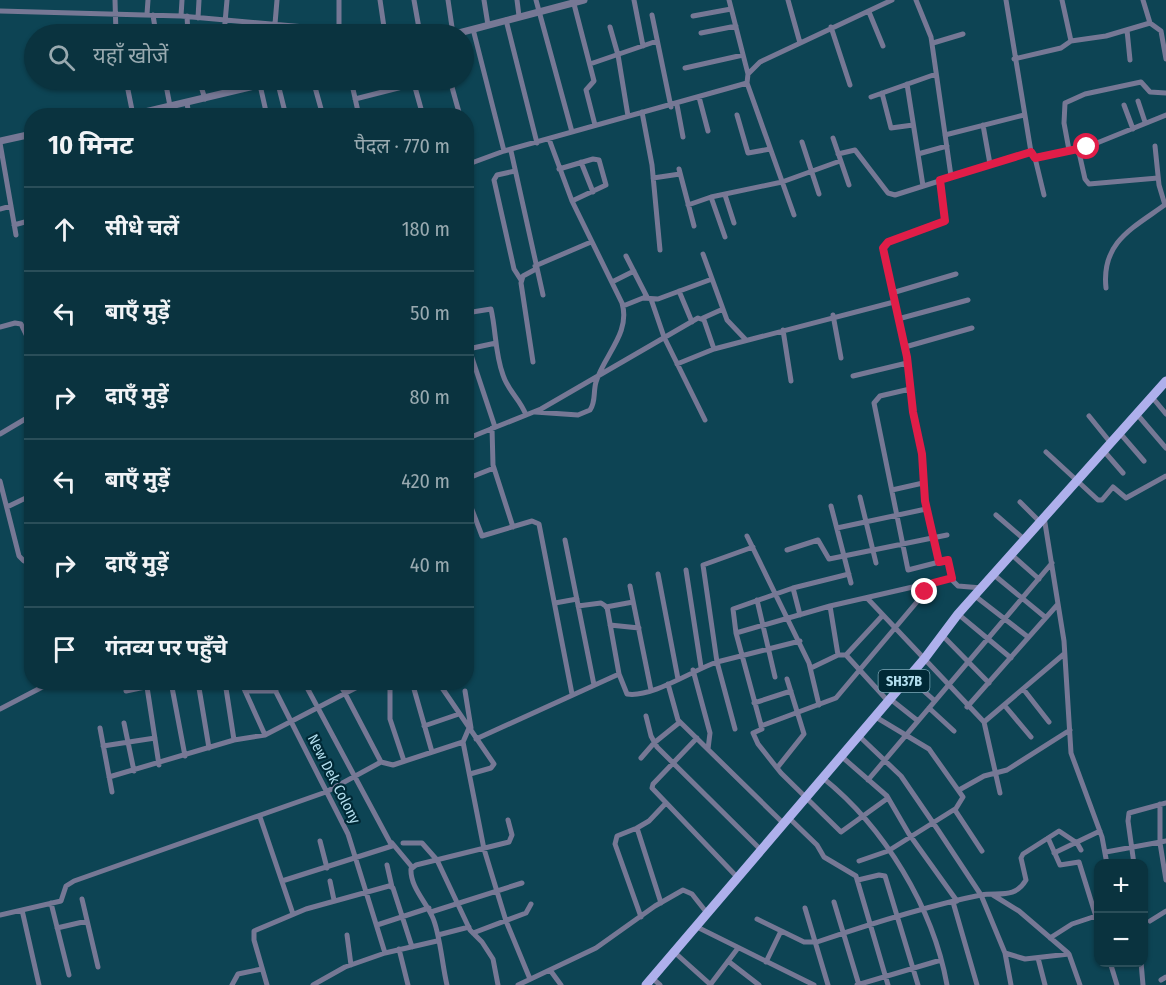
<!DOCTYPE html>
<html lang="hi">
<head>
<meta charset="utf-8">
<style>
  body { margin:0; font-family:"Fira Sans Condensed","Noto Sans Devanagari",sans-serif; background:#183f4a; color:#f1f3f6 }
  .controls { position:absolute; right:18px; bottom:18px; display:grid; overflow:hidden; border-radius:12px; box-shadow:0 2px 4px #0004 }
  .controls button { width:54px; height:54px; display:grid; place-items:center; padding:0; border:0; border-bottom:2px solid #2a4e59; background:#0a333f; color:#f1f3f6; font:30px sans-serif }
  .stop { position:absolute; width:18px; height:18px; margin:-14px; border:4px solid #e11d48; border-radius:50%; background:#fff }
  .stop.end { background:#e11d48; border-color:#fff; box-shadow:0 2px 6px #0008 }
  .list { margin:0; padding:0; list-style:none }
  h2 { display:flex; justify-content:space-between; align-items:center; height:78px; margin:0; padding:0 24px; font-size:26px }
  h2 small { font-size:20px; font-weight:400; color:#99aab0 }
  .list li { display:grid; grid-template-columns:39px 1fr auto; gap:18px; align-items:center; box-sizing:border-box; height:84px; padding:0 24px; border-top:2px solid #2a4e59 }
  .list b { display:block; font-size:22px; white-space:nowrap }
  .list em { font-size:20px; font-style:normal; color:#99aab0 }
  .icon { flex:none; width:33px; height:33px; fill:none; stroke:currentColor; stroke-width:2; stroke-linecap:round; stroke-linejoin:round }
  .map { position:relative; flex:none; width:1166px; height:985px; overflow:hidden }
  .search { position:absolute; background:#0a333f; box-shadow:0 2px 4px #0004; left:24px; top:24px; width:450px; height:66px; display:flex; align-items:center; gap:15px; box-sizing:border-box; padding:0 21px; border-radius:33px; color:#99aab0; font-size:22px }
  .panel { position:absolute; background:#0a333f; box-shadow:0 2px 4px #0004; left:24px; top:108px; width:450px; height:582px; border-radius:24px }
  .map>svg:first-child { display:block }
</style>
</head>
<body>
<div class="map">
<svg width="1166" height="985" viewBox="0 0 1166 985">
  <rect width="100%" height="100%" fill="#0d4454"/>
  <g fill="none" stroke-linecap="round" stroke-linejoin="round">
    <path stroke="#767895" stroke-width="5" d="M115,0L116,34
      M339,0V34
      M380,0L385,34
      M414,0L420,34
      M448,0L453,34
      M484,0L488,25
      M517,0L519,16
      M536,0L572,132
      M634,0L643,46
      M729,0L748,74
      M788,0L800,43
      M916,0L931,37L951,176
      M1006,0L1031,152L1035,158L1044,195
      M1062,0L1071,41
      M1143,0L1150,23L1161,31L1166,59
      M574,4L594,81L586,90L595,125
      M0,11L181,16L339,30L359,34
      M869,12L883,46
      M147,14L148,0
      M153,15L156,34
      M652,15L671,107
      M181,16L182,0
      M187,16L188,34
      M693,16L731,9
      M198,18L199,0
      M506,20L537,143
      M240,22L243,34
      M268,24L271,34
      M275,24L277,0
      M610,27L618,55L628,116
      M831,27L850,85
      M473,29L504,151
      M1127,30L1130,60
      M701,33L736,26
      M224,34L227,0
      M933,43L963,34
      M1014,59L1061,48L1071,41L1106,36L1150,23
      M590,64L657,41
      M685,68L743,55
      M126,80L133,115
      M165,80L170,106
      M199,80L205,99
      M227,80L231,92
      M277,80L286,116
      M313,80L323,116
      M351,80L359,116
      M413,80L423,116
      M450,80L460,116
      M747,83L794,215
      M907,84L923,186
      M260,85L267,116
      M882,93L891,128L913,125
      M699,97L708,131
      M871,97L936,74
      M355,99L414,84
      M1138,101L1145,122
      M187,103L189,116
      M677,105L683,137
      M1124,105L1133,129
      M642,112L652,165L660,250
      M737,115L748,153L770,149
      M983,125L990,164
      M945,135L1024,115
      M833,138L849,185
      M802,142L819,194
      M0,143L16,235
      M466,144L471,163
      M1155,146L1159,185L1165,205
      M1078,148L1085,179L1089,184L1158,178
      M1069,150L1064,123L1065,103L1085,94L1141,82L1150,92L1166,93
      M511,151L543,295
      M838,154L855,150L888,193L895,195L1031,152
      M918,154L947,146
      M1035,158L1087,147L1166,115
      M581,162L593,192
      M466,165L504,151L747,83L748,74L760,62L892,0
      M559,169L593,159L599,160L606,185L572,201
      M679,169L694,226
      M515,171L497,175L494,180L514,269L521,280
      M653,178L680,174
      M725,195L734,223
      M711,197L725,237
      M688,205L711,197L782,182L840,161
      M0,209L11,206
      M14,225L32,220
      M703,254L727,320L746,340
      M626,256L647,297
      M535,266L591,242
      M466,269L467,274
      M612,282L634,271
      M1106,288C1101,242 1133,228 1166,204
      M679,291L692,322
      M892,293L956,274
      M651,299L664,337L705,420
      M623,306L643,298L658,299L712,279
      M466,313L491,309C496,330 495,354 503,375C508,391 520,399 526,415
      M833,315L841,358
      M703,318L723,309
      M898,319L968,300
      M0,327L15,323L21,324L32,347
      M783,330L791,381
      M905,347L972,328
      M468,349L496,343
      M469,349L495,427
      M533,362L521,283L523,276L536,269
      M677,364L714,349L894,302
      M853,376L907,363
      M1152,397L1166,414
      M535,412L578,415L590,410C596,402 593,392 596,382C604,355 631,333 622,303L572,201L549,139
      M1136,413L1166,448
      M1089,416L1110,442
      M466,426L470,437
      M492,428L493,465L513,527
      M1119,432L1144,461
      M0,434L32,415
      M466,439L541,409L698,318L704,320L714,349
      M1103,450L1123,473
      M1046,452L1098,500H1102L1113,487L1126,498L1166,476
      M466,479L494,468
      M0,481L19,556L24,561L32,559
      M892,490L923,483
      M466,494L482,536L532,521L539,524L572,694
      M860,497L876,563
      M1020,502L1040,522
      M831,506L851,583
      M7,507L32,495
      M996,515L1025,540
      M1044,517L1064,641L1071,753L1102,837L1107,864
      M837,528L926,509
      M747,536L809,663L819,705
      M565,540L594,685
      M753,547L703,565L717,662L800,641
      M787,550L818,540L829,559L947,535
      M1012,555L1039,579
      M939,562L925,501L922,454L913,412L907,357L883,248L888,242L945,221L940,180
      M686,570L701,667
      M658,574L678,679
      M994,575L1045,617
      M951,579L958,586L982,588
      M630,586L651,690
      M793,588L800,615
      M975,596L1028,637
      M867,598L984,722L1000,793
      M757,600L775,677
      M555,603L577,599
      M578,606L601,603L607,607L619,674L627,694C652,698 693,670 717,662L735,729
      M830,606L838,655
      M606,607L633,602
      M958,614L1011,658
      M610,625L639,628
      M736,633L830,606L952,578L947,560L908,570L874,403L880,396L910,389
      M942,635L989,683
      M846,655L883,615
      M27,656L32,662
      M811,668L838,655H846L887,700
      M693,670L710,733L708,749
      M908,677L935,701
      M787,679L804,734L777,768L781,773L841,832L888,798
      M171,682L185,756
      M198,682L209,748
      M225,682L234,740
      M241,682L265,735
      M271,682L348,834L385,953L345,967L313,985
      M390,682V719L404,761
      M412,682L432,752
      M438,682L494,764L491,768L470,774
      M668,684L678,720L783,823
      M147,687L159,765
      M1024,690L1049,722
      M126,691L169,682
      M245,691H276
      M465,691L471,728
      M889,698L918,721
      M754,703L791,691
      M1005,706L1031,737
      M967,707L1058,604
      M929,708L954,731
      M0,709L52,682
      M646,716L651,736L657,747L761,850
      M874,716L929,749L963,797L955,810L982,851
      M984,722L1064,654
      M124,723L134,771
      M424,726L459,714
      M761,726L836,698L932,584
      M100,728L112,792
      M469,728L463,742L484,849L506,921L530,979
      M858,735L901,776L938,830L981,895L1005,953L1025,959L1069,954L1080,985
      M697,738L653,784L652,788L738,878
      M476,739L619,674
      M103,746L155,738
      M841,756L887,796L909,834L957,901
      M641,758L654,743L680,722
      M381,762L393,765L463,742
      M777,768L758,744L753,733L762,729L736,633L733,609L793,588L849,574
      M109,777L234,740L265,735L367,682
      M823,778C884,827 933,907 947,985
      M868,780L1052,563
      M959,790L984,776L1007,770L1070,730
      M1160,804V843L1166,880
      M260,817L293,914
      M788,817L817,845L824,857L856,876L888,985
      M637,828L617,836L615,844L641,917
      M1048,838L1060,865L1079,862L1098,923
      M320,841L327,868
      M392,843L412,867
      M403,843H422L437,860L470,930L482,942L493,959L498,985
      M1106,852L1166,841
      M1054,853L1100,831
      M859,861L888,851L955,809
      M1134,864L1128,821L1129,813L1166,803
      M387,865L392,887
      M858,880L879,875L885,876L918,985
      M282,881L392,846L304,682
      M330,881L334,900
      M993,895L1019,911L1068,953
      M82,899L98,967
      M834,902L859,985
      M953,902L977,985
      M51,903L69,975
      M661,903L637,828L649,821L666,803
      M805,908L828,985
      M22,910L39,985
      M431,912L522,883
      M0,915L61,901L66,886L74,881L326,792L381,762L339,682
      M757,919L804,942H817C870,924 926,906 981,895C999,892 1015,899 1026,880L1021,858L1023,854L1059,831L1077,843L1081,850
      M1150,921L1166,911
      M377,925L429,908
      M695,926L814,985
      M57,928L87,921
      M473,933L526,913L531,904
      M347,935L351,965
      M438,935L469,927
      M1050,938L1072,924L1096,916
      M399,949L408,985
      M673,951L711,985
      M385,953L437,941
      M1005,953L1011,985
      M1038,958L1045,985
      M728,961L759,985
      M766,962L781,931
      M1110,962L1117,985
      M1141,962L1143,985
      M550,970L561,985
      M652,978L660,985
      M1161,980L1166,977
      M232,985L238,974L262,969
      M267,985L254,940V931L306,909L389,886L393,888L412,947
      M447,985C442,965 440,932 432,916C425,901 410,886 411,869L416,865L509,842L512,835L508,820
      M518,985L596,948L655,906L683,890L692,894L707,913
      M710,985L738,948
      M857,985L941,960"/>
    <path stroke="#767895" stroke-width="7" d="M455,34L584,0
      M128,116L280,80
      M0,141L32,134"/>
    <path stroke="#aeb0ec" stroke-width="9" d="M646,985L925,658L958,614L1166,381"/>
  </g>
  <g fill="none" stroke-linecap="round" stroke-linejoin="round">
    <path stroke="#e11d48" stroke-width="8" d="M925,592L933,583L952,578L948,560L939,562L925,501L922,454L913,412L907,357L883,248L888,242L945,221L940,180L1031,152L1035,158L1087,147"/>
  </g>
  <g text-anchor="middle" stroke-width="4.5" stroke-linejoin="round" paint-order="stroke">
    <rect fill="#002936" stroke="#7da8b7" stroke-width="1.5" x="878.5" y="670" width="51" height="22" rx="4.5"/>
    <g font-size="14" font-weight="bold" fill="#b2deee">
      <text x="904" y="686">SH37B</text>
    </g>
    <g font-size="15" fill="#b2deee" stroke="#002936">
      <text transform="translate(334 779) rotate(63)" y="5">New Dek Colony</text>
    </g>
  </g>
</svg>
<div class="controls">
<button>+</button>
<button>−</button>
</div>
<div class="stop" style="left:1087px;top:147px"></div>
<div class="stop end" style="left:925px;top:592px"></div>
<div class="search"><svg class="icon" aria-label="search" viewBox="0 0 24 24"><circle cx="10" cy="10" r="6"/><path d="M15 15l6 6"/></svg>यहाँ खोजें</div>
<section class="panel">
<h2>10 मिनट<small>पैदल · 770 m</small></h2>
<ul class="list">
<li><svg class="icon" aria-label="ahead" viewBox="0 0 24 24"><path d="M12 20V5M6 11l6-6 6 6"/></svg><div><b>सीधे चलें</b></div><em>180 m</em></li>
<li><svg class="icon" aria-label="left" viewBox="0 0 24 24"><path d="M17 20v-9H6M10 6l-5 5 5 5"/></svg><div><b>बाएँ मुड़ें</b></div><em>50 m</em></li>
<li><svg class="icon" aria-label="right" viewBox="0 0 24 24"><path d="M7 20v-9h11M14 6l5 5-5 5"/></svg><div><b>दाएँ मुड़ें</b></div><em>80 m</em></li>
<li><svg class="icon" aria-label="left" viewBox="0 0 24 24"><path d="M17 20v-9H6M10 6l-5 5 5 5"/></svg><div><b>बाएँ मुड़ें</b></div><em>420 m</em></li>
<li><svg class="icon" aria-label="right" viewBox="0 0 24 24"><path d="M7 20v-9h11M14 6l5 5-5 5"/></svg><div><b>दाएँ मुड़ें</b></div><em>40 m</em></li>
<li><svg class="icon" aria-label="arrive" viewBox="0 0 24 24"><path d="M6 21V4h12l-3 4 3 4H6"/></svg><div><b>गंतव्य पर पहुँचे</b></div></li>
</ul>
</section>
</div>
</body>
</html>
